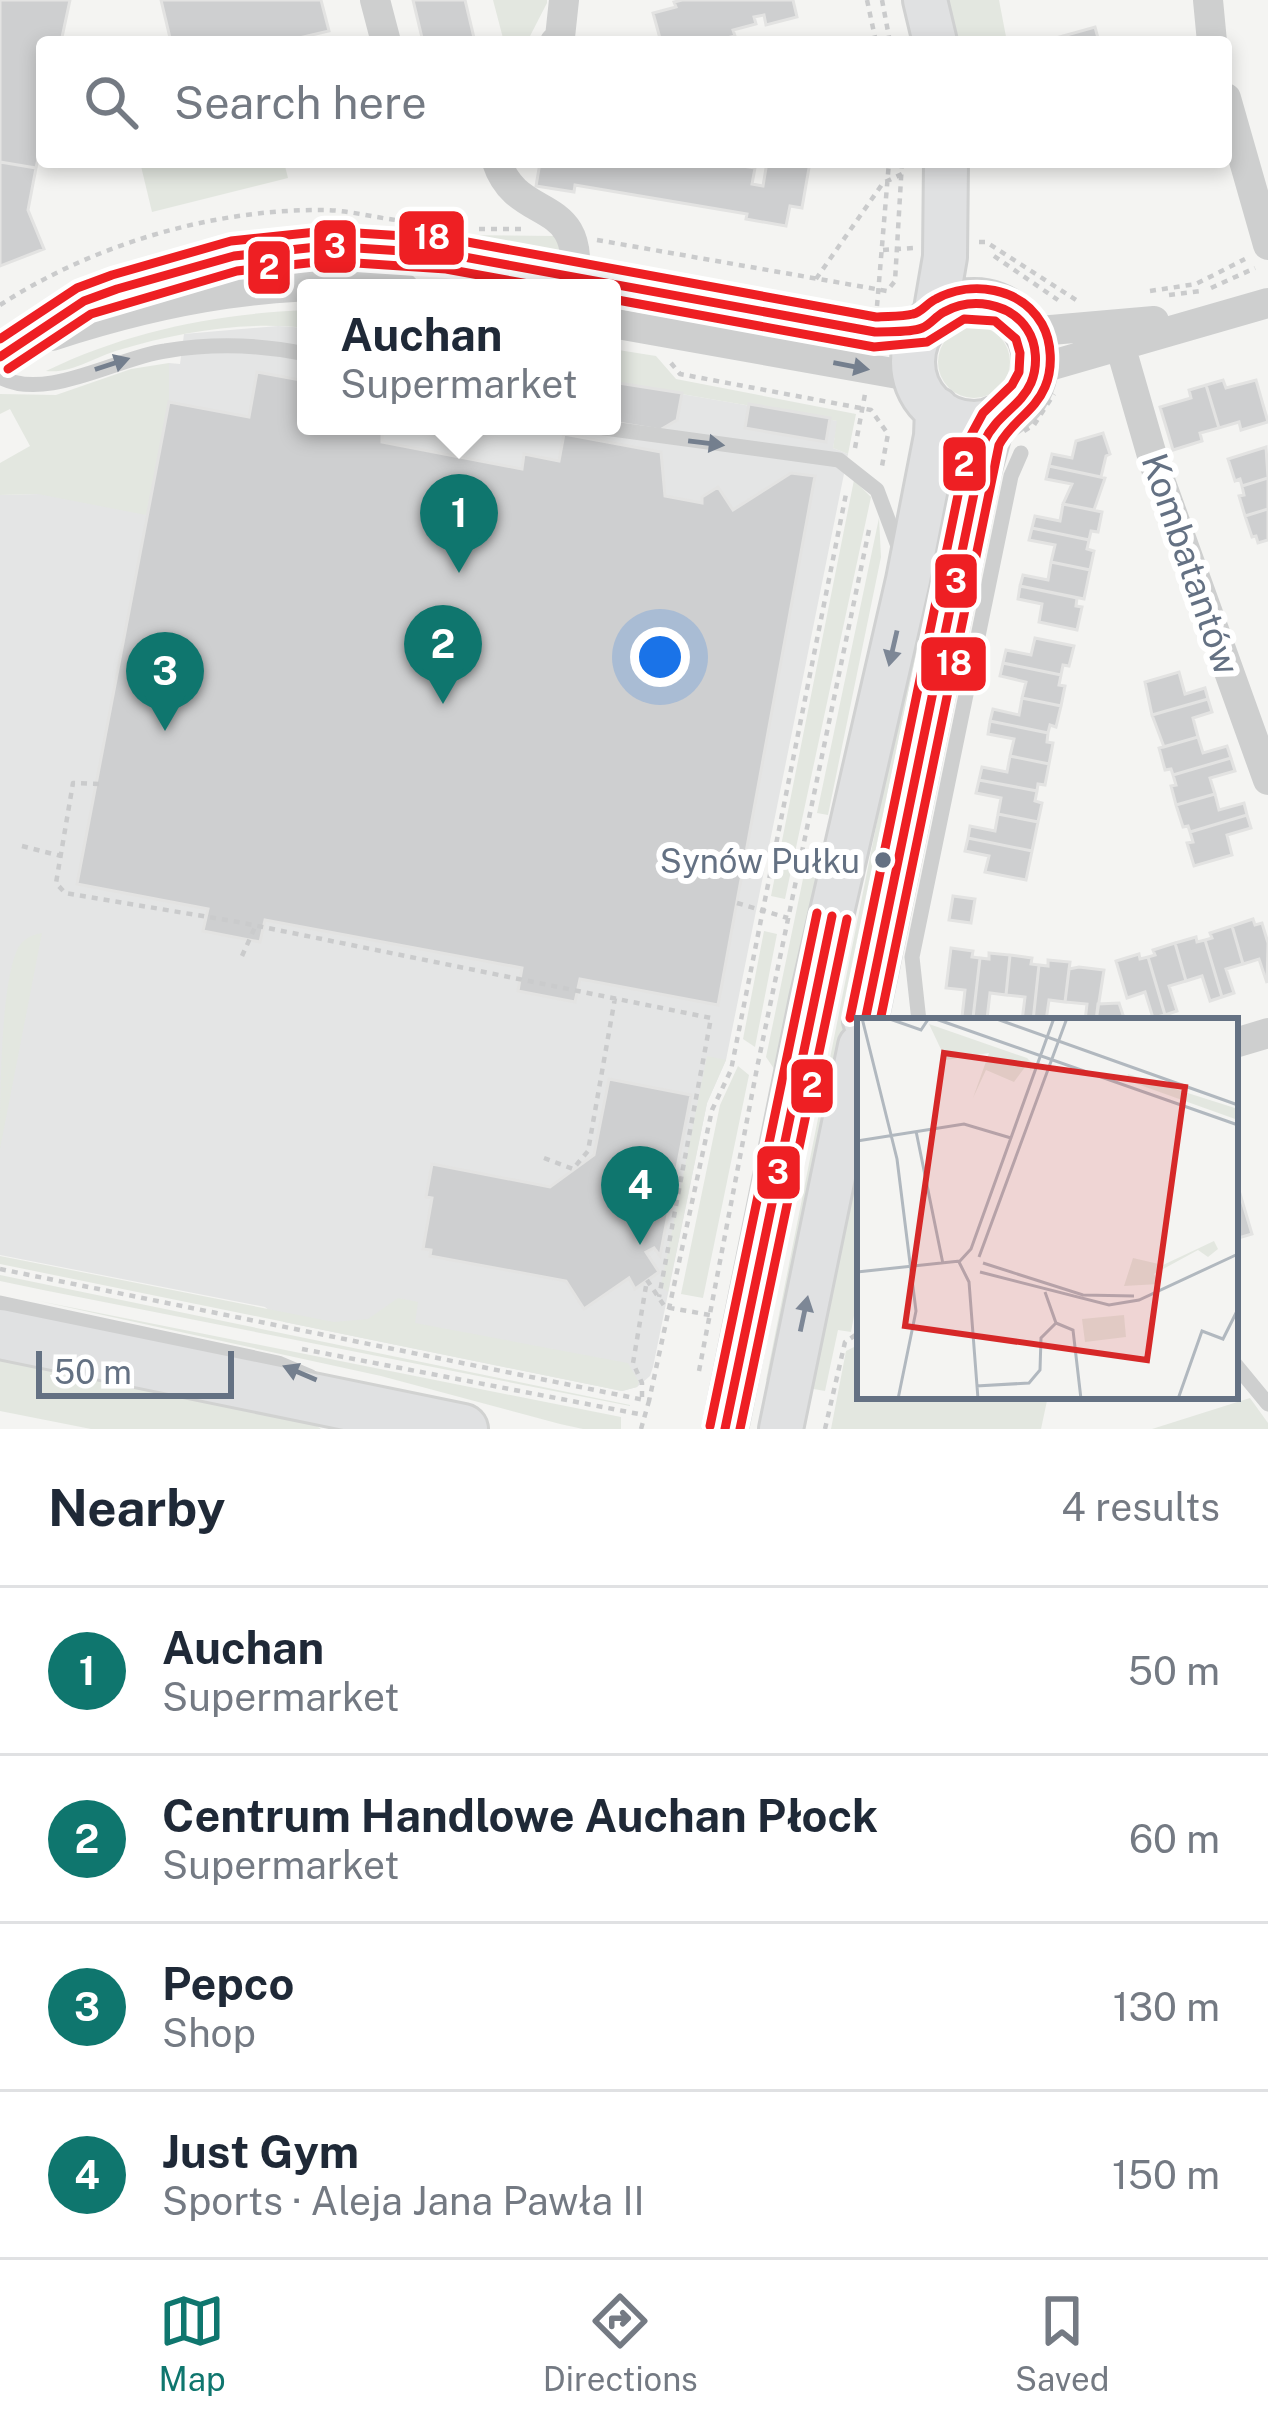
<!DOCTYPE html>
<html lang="en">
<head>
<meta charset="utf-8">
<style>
  body { margin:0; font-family:"Public Sans",sans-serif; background:#f2f2f3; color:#1f2937 }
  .scale { position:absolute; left:36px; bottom:30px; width:198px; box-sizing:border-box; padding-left:12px; border:6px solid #647183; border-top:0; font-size:33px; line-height:42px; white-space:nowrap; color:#647183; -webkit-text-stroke:9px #fff; paint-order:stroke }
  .you { position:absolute; left:660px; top:657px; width:42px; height:42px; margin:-30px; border:9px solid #fff; border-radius:50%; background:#1a73e8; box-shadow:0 0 0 18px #1a73e833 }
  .badge { display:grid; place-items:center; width:78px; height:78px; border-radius:50%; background:#0f766e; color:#fff; font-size:39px; font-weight:700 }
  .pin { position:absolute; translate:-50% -99px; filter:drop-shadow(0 3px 6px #0008) }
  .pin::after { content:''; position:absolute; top:63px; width:42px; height:36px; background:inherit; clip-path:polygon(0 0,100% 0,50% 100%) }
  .popup { position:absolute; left:297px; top:279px; width:324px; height:156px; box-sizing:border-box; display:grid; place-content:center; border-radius:12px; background:#fff; filter:drop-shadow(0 3px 9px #0005); font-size:39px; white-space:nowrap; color:#747a83 }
  .popup b { font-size:45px; color:#1f2937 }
  .popup::after { content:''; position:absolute; left:50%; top:100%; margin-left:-24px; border:24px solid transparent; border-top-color:#fff }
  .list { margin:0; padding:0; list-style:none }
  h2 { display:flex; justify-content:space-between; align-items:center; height:156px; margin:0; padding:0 48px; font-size:51px }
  h2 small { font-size:39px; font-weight:400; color:#747a83 }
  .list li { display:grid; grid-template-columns:78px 1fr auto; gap:36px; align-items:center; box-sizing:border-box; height:168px; padding:0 48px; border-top:3px solid #e0e1e3 }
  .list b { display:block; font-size:45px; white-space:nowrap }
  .list p { margin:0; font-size:39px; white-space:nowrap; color:#747a83 }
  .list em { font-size:39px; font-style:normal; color:#747a83 }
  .icon { flex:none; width:66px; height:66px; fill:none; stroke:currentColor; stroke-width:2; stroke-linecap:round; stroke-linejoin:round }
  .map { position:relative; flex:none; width:1268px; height:1429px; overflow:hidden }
  .search { position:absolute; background:#fff; box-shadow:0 6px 18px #0003; left:36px; right:36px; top:36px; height:132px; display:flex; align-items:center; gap:30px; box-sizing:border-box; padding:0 42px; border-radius:12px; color:#747a83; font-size:45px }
  .sheet { height:828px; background:#fff }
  nav { display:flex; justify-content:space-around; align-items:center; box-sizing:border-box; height:168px; border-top:3px solid #e0e1e3; background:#fff; font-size:33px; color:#747a83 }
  nav a { display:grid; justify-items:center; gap:6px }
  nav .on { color:#0f766e }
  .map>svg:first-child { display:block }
</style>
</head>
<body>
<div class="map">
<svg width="1268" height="1429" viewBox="0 0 1268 1429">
  <rect width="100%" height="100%" fill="#f4f4f2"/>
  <path fill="#e4e5e5" d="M278,326L306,328V426H612V382L838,421L833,448L848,454L726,1060L707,1103L653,1367L650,1376L637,1387L622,1391L284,1322L265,1307L0,1255V495L38,494L168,404L169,363L180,364L184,334Z"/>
  <path fill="#e3e7e0" d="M493,0H547V3L529,38L504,42Z
    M944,0H999L1007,42H953Z
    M140,162H284L288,178L152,212Z
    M418,229L460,235L554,236L564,250L548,257L417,235Z
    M612,299L851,341L849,350L612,308Z
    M306,310V328C243,321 179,332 119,350C95,357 71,374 46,371C128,331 216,314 306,310Z
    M938 362a36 36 0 1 1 72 0a36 36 0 1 1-72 0Z
    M612,349L656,356L676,379L856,414L848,454L833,448L837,421L612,382Z
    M169,363V402L146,515L38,494L0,495V463L30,446L10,409L0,414V394L56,395L131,369Z
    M946,475L962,478L777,1383L766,1380Z
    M854,480L871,497L785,899L771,896Z
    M879,518L881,557L828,815L817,813Z
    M804,874L815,877L814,913L781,1079L766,1057Z
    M764,931L777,934L755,1047L743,1039Z
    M42,933L0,1149C0,1102 0,985 18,948C24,938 32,935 42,933Z
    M707,1056L726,1060L707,1103L668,1292L661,1286Z
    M738,1066L749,1075L703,1298L681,1294L720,1105Z
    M860,1144V1283L851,1332L838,1330L825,1391L808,1388Z
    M0,1256L334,1322L368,1319L398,1298L418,1302L415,1323L628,1363L639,1382L637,1387L622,1391L0,1264Z
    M0,1275L630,1405V1406L43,1290L0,1281Z
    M39,1301L621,1417V1429H583L560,1424L381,1376Z
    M860,1344V1396H1048L1041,1429H831L846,1351Z
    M0,1360L313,1423L321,1429H91L0,1411Z
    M1250,1398L1268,1423V1429H1152Z"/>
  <path fill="#cecfd0" stroke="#e3e3e2" stroke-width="3" d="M0,0H70L61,42H42V139L36,168L0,162Z
    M161,0H321L329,31L282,42H171Z
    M413,0H465L475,42H423Z
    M682,0H793L797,17L766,25L764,15L754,17L756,24L733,30L735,36L710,42H661L653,13L676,7L674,2Z
    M1095,27L1099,42H1058L1056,38Z
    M0,162L36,168L28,210L44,249L0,266Z
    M531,162H718L755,168L752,184L763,186L767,162H810L802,208L790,206L786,226L746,219L747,214L575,185L574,192L536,186L540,163Z
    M257,372L306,381V426H382V442L522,469L524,454L559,461L564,434L661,452L665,496L702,503V497L718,487L733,510L791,473L815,476L718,1005L580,979L575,1002L518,991L522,968L265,920L260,942L203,931L208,909L77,884L169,402L249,417Z
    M1223,380L1226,388L1256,380L1268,422L1241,430L1239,422L1219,428L1206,385Z
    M612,382L682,393L677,420L660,430L612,422Z
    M1206,385L1219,428L1200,433L1202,441L1173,450L1160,407L1191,398L1189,390Z
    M749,404L830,418L826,442L745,428Z
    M1103,433L1110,454L1106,456L1101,477L1049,466L1052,454L1072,458L1076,441Z
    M1266,447L1268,478L1242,486L1240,479L1235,481L1228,459Z
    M1049,466L1105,478L1094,510L1063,504L1072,484L1046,479Z
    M1268,478V509L1245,516L1239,496L1244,495L1242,486Z
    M1063,504L1102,512L1098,532L1091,531L1089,540L1032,528L1035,516L1060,521Z
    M1268,509V540L1258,543L1256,536L1252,537L1245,516Z
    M1032,528L1089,540L1087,549L1094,551L1090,570L1051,562L1055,545L1029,540Z
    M1051,562L1090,570L1084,599L1020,586L1023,575L1048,580Z
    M1020,586L1077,598L1076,606L1082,607L1077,630L1039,622L1042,604L1018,599Z
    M1035,638L1074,646L1069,666L1063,665L1061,675L1003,663L1006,650L1031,655Z
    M1003,663L1061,675L1059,685L1065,686L1061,706L1022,698L1026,682L1000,676Z
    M1179,672L1185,694L1205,688L1208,699L1152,715L1145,682Z
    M1022,698L1061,706L1056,727L1050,725L1048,733L990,721L993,709L1019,715Z
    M1208,699L1212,712L1193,718L1198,737L1164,747L1152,715Z
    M990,721L1048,733L1047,742L1053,743L1049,764L1010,756L1014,739L988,734Z
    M1198,737L1203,753L1227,746L1231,758L1173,775L1171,769L1165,770L1159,748Z
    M1010,756L1049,764L1045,785L1038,784L1037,791L979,780L982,767L1007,772Z
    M1231,758L1235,771L1210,778L1215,794L1176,805L1171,786L1176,785L1173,775Z
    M979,780L1037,791L1035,801L1042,803L1038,822L998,814L1001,798L976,793Z
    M1215,794L1219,810L1244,803L1247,815L1190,832L1188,826L1183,827L1176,805Z
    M998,814L1038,822L1032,851L968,838L970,826L995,831Z
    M1247,815L1251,828L1227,835L1232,855L1194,866L1187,843L1193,842L1190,832Z
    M968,838L1032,851L1026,880L985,872L989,856L965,851Z
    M953,896L975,899L971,923L949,920Z
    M1253,919L1255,925L1262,923L1268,943L1267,983L1259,959L1243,964L1232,926Z
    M1232,926L1243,964L1226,969L1234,993L1222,997L1205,940L1212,938L1210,933Z
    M1196,937L1197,942L1205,940L1222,997L1210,1001L1202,976L1186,981L1175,943Z
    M1175,943L1186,981L1169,986L1177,1011L1165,1015L1148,957L1155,955L1153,950Z
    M951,948L973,951L972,957L980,958L973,1018L962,1017L965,990L946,988Z
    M989,953L1010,955L1006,995L990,993L987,1019L973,1018L980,958L989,959Z
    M1139,954L1140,959L1148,957L1165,1015L1153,1018L1145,992L1127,998L1116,961Z
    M1010,955L1032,958L1031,964L1039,965L1033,1021H1022L1025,997L1006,995Z
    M1048,960L1070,962L1065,1002L1049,1000L1046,1021H1033L1039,965L1048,966Z
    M1079,967L1104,970L1096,1021H1085L1087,1004L1065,1002L1069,969Z
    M1119,1003L1125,1021H1096L1098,1004Z
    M609,1079L691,1095L660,1256L654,1248L646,1252L659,1272L635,1289L629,1278L584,1309L566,1281L430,1256L431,1250L423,1249L432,1198L426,1197L432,1164L550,1187L594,1155Z
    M1235,1177L1252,1234L1235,1239Z"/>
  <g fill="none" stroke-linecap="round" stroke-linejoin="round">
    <defs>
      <path id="secondary" d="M925,0L935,42
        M913 362a61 61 0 1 1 122 0a61 61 0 1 1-122 0Z
        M935,315L945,257L946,162
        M865,1021L978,472L993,419
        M725,1429L812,999L908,580L936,436L937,409
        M781,1429L860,1046"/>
      <path id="primary" d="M0,1334L463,1429"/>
    </defs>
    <use href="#secondary" stroke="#d0d1d1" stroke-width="48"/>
    <use href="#primary" stroke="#d1d2d1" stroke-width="54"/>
    <path stroke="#cacbcc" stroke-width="4.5" stroke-dasharray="6 6" stroke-linecap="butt" d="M867,0L876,42
      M882,0L890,42
      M479,229H521
      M597,240L887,291L895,281L902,162
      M979,242H986L1076,300
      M883,250L913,248
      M994,256L1058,300
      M816,279L883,183L902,174
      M1211,288L1255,268
      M1150,291L1196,284L1245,259
      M1169,295L1200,291
      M0,305C92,245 212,209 323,210C347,210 372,217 396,220
      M877,306L889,162
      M671,363L680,374L871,410L888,434L882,466
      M1024,431L1034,425L1054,394
      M855,448L865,394
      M99,784L73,783L56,883L65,893L238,922L711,1018L659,1297
      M22,846L61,856
      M737,903L788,918
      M242,956L256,925
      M544,1158L573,1169L588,1151L615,998
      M0,1269L649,1401L712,1110L731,1070L846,494
      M647,1280L665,1307L710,1315
      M302,1349L644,1415
      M699,1371L757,1068L869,530
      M642,1397V1383L633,1363L647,1280
      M641,1429L649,1401
      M825,1429L845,1342L860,1332"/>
    <path stroke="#cecfcf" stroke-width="15" d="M0,377C46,402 116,358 165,351C213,343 258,344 306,354
      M590,426L839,460L877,490L901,554
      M919,1021L912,957L1011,476L1021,453
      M0,1303L278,1363L311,1377
      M1235,1364L1268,1404"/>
    <path stroke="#cecfcf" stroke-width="30" d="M375,0L386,42
      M1208,0L1212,42
      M555,42L560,37L564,0
      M1226,98L1268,245
      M497,162C518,226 589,192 573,288
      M612,323L915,377
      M1028,332L1154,321
      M52,336C168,298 282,278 404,288
      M1120,345L1155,466L1268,780
      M0,357L84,301L117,289L234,256L326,246L448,254L875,332L923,328
      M1035,370L1268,303
      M1235,1043L1268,1033"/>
    <use href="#secondary" stroke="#e0e1e2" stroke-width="42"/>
    <use href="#primary" stroke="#e0e1e2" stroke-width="48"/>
    <defs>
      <path id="bus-1" d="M0,357L84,301L117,289L234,256L326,246L448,254L875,332C889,331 909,333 922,328C930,325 936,316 944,312C971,297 1009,302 1027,329C1037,344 1038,366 1031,383C1021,406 996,416 985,440L865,1021
        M725,1429L832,916"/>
      <path id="bus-2" d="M612,299L874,347L927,342L964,319L995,321L1016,339L1020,353L1019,372L1012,385L983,413L970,437L850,1018
        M8,369L91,314L237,271L326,261L446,269L551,288
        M740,1429L847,919"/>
      <path id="bus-3" d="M0,339L77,288L112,275L231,241L326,231L451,239L876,317C887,316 901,317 913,314C922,312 927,303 936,299C971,280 1021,287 1042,324C1052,342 1053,368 1045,387C1035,411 1011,422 999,445L880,1021
        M710,1426L817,913"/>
    </defs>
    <use href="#bus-1" stroke="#fff" stroke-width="18"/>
    <use href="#bus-2" stroke="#fff" stroke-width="18"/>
    <use href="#bus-3" stroke="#fff" stroke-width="18"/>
    <use href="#bus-1" stroke="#ee1f23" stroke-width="9"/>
    <use href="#bus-2" stroke="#ee1f23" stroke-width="9"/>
    <use href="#bus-3" stroke="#ee1f23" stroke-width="9"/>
  </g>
  <defs><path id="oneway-solid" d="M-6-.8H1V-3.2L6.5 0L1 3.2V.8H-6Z" transform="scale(3)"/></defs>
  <g fill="#747f8e">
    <use href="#oneway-solid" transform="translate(112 364) rotate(-18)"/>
    <use href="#oneway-solid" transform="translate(851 366) rotate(11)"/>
    <use href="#oneway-solid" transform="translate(706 443) rotate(7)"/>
    <use href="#oneway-solid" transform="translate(300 1373) rotate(-157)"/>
  </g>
  <g fill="#7d8796">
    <use href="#oneway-solid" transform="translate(893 648) rotate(103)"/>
    <use href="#oneway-solid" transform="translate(804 1314) rotate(-78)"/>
  </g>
  <circle fill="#647183" stroke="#fff" stroke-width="4.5" cx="883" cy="860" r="10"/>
  <g text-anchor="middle" stroke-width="12" stroke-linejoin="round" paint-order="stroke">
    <g font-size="33" fill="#647183" stroke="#fff" text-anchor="end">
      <text x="860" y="873">Synów Pułku</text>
    </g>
    <g font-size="36" fill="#647183" stroke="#fff">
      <text transform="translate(1191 564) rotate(71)" y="13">Kombatantów</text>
    </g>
  </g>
  <g transform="translate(857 1018)">
    <rect width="381" height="381" fill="#f4f4f2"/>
    <path d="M72,6L170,40L175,45L174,53L171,45L157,64L129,52L116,80L132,35L89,42ZM271,56L381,91V102L269,62ZM357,223L361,231L351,239L341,232L297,256L302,266L267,268L276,240L306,247ZM267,297L269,319L228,324L225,301Z" fill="#e3e7e0"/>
    <path fill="none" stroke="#b1b8bf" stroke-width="3" d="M5,0L40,141L59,293L41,381M30,0L64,12L72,0M76,0L381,107M137,0L381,87M59,113L86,246M0,123L107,106L154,120M122,239L210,0M126,245L226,277L277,278M0,254L103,243M123,254L252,287L282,282L381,236M188,274L199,305L216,312L224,381M119,368L172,365L183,352L184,320L199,305M121,381L112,264L102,244L114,231L197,0M321,381L345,313L366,321L381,291"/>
    <path fill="#d62828" fill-opacity="0.15" stroke="#d62828" stroke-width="6" d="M87,35L328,69L290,342L48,308Z"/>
    <rect width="381" height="381" fill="none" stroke="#647183" stroke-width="6"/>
  </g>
  <g stroke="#fff" stroke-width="4.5">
    <rect x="397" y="209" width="69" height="58" rx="12" fill="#ee1f23"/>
    <rect x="312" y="218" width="46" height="57" rx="12" fill="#ee1f23"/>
    <rect x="246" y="239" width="46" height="57" rx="12" fill="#ee1f23"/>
    <rect x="941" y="435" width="47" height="58" rx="12" fill="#ee1f23"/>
    <rect x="933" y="552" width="46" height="58" rx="12" fill="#ee1f23"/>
    <rect x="919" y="635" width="69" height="58" rx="12" fill="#ee1f23"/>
    <rect x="789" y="1057" width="46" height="58" rx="12" fill="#ee1f23"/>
    <rect x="755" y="1144" width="47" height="57" rx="12" fill="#ee1f23"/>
  </g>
  <g font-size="33" text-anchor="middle" font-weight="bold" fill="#fff">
    <text x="432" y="249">18</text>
    <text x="335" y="258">3</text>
    <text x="269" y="279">2</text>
    <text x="964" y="476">2</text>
    <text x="956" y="593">3</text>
    <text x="954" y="675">18</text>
    <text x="812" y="1097">2</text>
    <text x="778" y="1184">3</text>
  </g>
</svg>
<div class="scale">50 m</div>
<div class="you"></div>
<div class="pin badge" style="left:459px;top:573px">1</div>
<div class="popup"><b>Auchan</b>Supermarket</div>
<div class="pin badge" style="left:443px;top:704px">2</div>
<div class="pin badge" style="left:165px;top:731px">3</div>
<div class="pin badge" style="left:640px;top:1245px">4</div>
<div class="search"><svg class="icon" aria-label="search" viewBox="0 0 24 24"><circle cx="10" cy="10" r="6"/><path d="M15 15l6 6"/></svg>Search here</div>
</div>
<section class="sheet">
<h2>Nearby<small>4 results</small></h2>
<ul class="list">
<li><span class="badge">1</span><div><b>Auchan</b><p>Supermarket</p></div><em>50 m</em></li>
<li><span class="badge">2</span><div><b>Centrum Handlowe Auchan Płock</b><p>Supermarket</p></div><em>60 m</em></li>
<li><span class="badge">3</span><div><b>Pepco</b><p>Shop</p></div><em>130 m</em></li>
<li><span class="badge">4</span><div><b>Just Gym</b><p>Sports · Aleja Jana Pawła II</p></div><em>150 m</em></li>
</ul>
</section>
<nav>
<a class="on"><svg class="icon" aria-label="map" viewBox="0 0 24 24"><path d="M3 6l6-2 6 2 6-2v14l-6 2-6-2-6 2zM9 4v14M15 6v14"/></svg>Map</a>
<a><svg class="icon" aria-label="directions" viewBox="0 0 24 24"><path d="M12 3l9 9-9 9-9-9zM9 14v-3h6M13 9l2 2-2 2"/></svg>Directions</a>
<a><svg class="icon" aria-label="saved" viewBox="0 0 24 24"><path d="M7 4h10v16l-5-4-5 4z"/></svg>Saved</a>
</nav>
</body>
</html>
